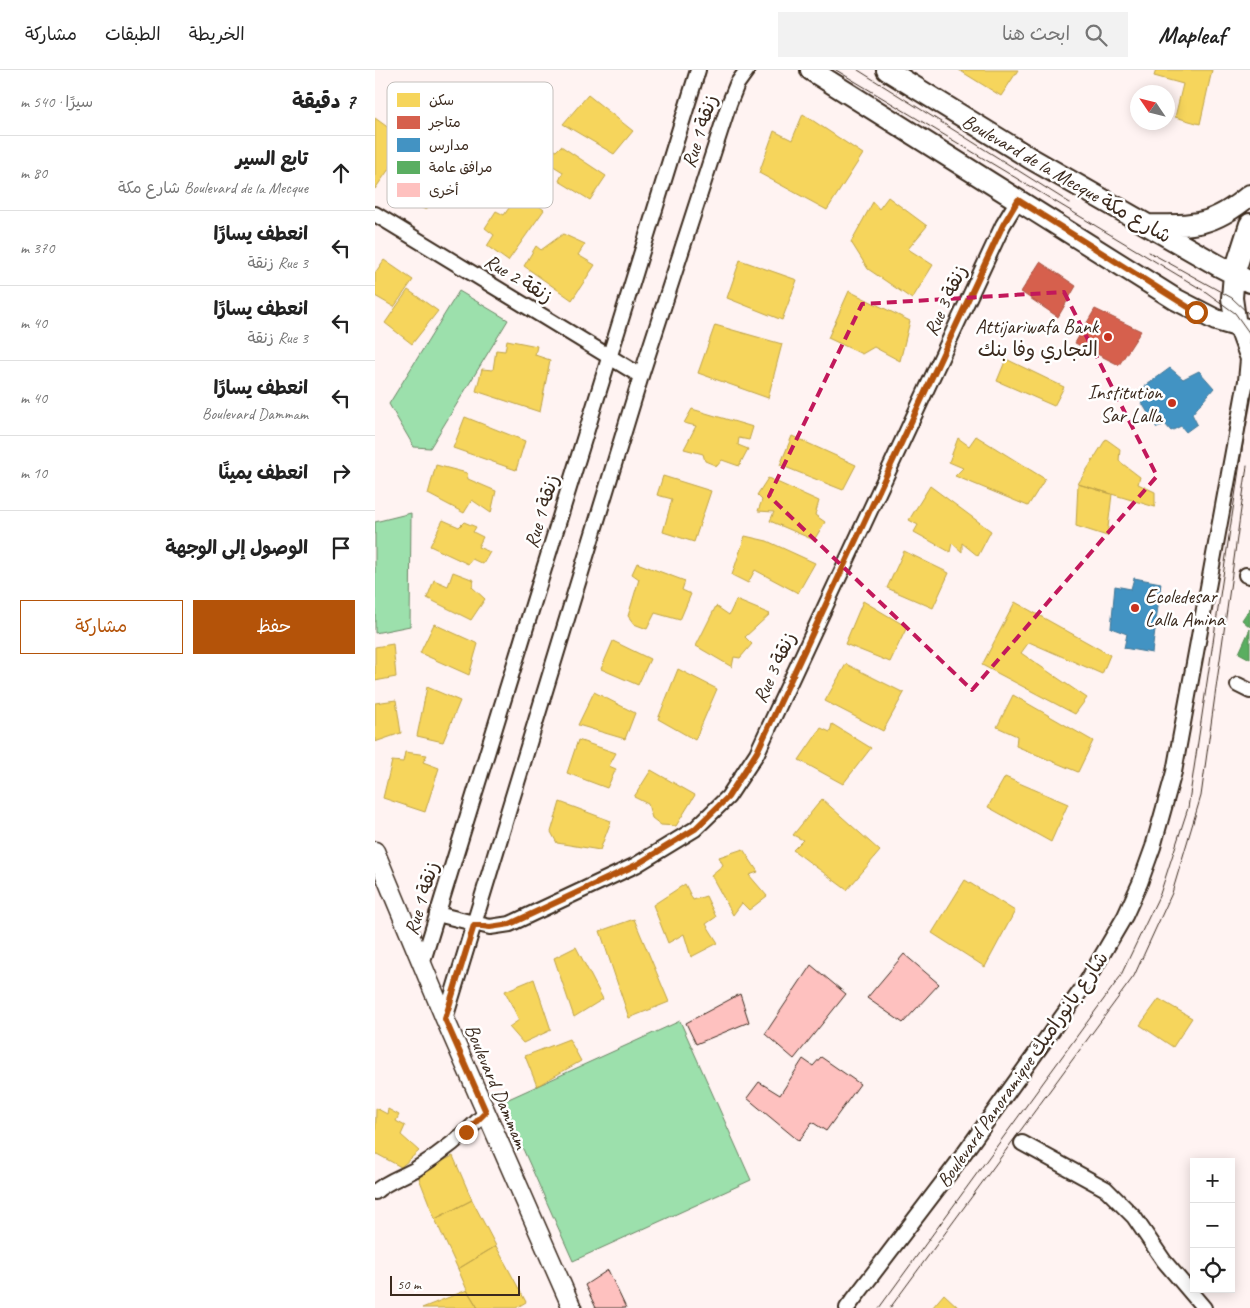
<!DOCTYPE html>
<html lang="ar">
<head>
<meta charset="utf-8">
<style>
  body { margin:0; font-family:Caveat,"Playpen Sans Arabic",sans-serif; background:#f2f2f2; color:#222; direction:rtl }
  .controls { position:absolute; right:15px; bottom:15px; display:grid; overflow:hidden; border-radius:0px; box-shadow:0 2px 12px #0003 }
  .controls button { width:45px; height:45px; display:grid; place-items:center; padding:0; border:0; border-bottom:1px solid #e0e0e0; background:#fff; color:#222; font:25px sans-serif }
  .compass { position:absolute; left:755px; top:15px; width:45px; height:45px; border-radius:50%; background:#fff; box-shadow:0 2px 12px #0003; rotate:305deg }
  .scale { position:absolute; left:15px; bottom:12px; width:130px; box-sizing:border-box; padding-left:5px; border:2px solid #3b2a1e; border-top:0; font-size:14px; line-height:18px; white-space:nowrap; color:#3b2a1e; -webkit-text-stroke:4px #fff; paint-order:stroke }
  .stop { position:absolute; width:15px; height:15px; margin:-11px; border:4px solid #b45309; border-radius:50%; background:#fff }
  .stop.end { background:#b45309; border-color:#fff; box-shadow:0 1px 5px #0008 }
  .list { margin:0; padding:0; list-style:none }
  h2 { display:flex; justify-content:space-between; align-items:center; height:65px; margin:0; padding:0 20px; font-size:21px }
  h2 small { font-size:16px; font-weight:400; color:#767676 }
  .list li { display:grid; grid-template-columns:32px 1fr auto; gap:15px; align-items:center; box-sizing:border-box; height:75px; padding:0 20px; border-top:1px solid #e0e0e0 }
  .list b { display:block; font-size:19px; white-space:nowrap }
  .list p { margin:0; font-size:16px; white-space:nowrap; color:#767676 }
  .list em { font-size:16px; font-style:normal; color:#767676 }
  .actions { display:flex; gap:10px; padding:15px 20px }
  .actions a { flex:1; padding:11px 0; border:1px solid #b45309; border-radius:0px; text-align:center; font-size:18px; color:#b45309 }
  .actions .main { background:#b45309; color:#fff }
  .icon { flex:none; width:28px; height:28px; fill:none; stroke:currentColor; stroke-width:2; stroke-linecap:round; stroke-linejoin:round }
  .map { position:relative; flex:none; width:875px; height:1238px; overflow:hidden; direction:ltr }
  header { display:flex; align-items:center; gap:30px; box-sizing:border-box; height:70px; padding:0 25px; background:#fff; border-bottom:1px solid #e0e0e0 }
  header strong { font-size:24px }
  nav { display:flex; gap:28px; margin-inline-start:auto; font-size:18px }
  .search { width:350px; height:45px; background:#f2f2f2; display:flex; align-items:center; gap:12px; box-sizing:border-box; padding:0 18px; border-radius:0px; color:#767676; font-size:19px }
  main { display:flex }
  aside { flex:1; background:#fff }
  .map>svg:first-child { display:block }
</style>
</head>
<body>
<header>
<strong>Mapleaf</strong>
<div class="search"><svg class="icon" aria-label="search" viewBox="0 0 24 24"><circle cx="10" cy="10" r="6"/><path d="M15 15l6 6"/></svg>ابحث هنا</div>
<nav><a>الخريطة</a><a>الطبقات</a><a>مشاركة</a></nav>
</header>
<main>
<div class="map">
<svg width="875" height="1238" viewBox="0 0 875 1238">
  <rect width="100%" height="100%" fill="#fff3f2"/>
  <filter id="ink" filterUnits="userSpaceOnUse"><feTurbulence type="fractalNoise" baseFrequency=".02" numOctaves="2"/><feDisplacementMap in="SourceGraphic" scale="10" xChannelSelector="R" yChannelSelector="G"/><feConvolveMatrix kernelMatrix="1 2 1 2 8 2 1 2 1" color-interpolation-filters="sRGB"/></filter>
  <g filter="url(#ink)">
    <path fill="#9ce0ac" stroke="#6c8565" d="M84,221L133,250L55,378L39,377L14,334Z
      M36,443L35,556L0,563V452Z
      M305,951L376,1110L198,1191L127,1032Z"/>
    <path fill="#f6d55c" stroke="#bea249" d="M584,0H643L626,26Z
      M781,0H837L825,54L800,47L808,14L779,6Z
      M213,25L258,61L239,84L188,54Z
      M428,44L488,84L452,140L384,103L399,61L417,70Z
      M0,48L33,72L0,119Z
      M49,73L77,96L51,140L17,122Z
      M186,76L231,106L215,130L184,111L188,102L167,89L173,77L181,81Z
      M146,121L169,140L133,191L112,176L119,165L110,158L121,141L129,145Z
      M513,127L552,156L533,179L558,195L537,229L493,199L476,172L498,132L504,139Z
      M188,164L210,174L203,185L220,195L197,230L149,196L161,176L166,180Z
      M9,190L38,210L19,237L0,226V203Z
      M365,190L422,210L407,250L352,228Z
      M33,220L63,241L37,274L10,253Z
      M474,221L535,251L525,291L499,277L487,284L453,268Z
      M340,255L407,274L393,328L323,303Z
      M132,270L162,276L160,285L175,290L165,342L101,321L107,299L118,300L121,280L130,281Z
      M631,289L689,317L679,336L622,311Z
      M317,339L378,357L374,370L364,368L363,375L373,379L364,396L347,390L342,396L330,391L328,384L309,379L321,356L309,353Z
      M90,347L150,371L141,400L78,378Z
      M417,366L481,395L468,420L405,395Z
      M601,366L670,409L653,436L580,406L588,398L574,392L583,368L594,376Z
      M731,369L745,379L744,391L765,407L763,414L780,422V437L703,414Z
      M61,395L92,403L93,409L121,421L116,443L97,430L89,443L53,424Z
      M288,406L336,421L319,472L288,462L297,429L282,425Z
      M393,408L444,431L440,445L450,452L439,470L395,451L399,442L383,441L387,430L382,425Z
      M703,414L737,424L732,466L701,456Z
      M555,416L616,461L603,486L587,473V482L577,473L575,482L539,462L543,455L534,450Z
      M68,450L84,457L89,452L101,457L98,462L108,467L103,477L115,482L108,494L97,489L93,494L55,476Z
      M370,466L392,471L440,493L423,523L380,500L373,513L357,505Z
      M529,481L574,503L558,538L512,518Z
      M262,493L310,511L307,520L316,524L305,550L280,543L272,559L259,554L253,546L264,509L257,504Z
      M78,502L99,510L97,517L110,529L96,550L52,528L59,510L73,516Z
      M361,530L395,544L370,567L377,574L365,588L359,587L357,597L321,576L341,536L354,545Z
      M488,531L532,557L515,592L470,574Z
      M640,532L735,585L727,604L654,572L646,583L712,628L700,644L607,595Z
      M59,554L103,574L94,605L45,583Z
      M238,571L275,589L263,615L226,599Z
      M18,574L21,607L0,611V577Z
      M471,594L529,623L508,661L450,631Z
      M303,599L342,619L320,670L283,649Z
      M52,617L85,631L68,672L42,666Z
      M219,622L260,643L250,669L203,655Z
      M638,625L718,671L703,702L641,676L642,666L622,657Z
      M21,630L26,663L0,672V633Z
      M457,654L496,678L468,714L424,690L446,658L455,662Z
      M203,670L241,683L234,696L241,699L232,718L192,703Z
      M30,682L52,685L48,692L64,698L50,742L8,728L17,691L28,692Z
      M276,700L320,725L301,756L286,755L277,748L273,734L259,727Z
      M630,707L693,734L676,772L613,737Z
      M447,729L505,781L472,820L418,780L428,770L418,765Z
      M185,732L236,751L225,780L182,773L176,762Z
      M368,779L383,802L374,805L392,826L374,840L367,833L358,845L336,805L348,795L344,787Z
      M590,810L640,841L610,897L557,863Z
      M310,814L318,830L331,826L341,847L331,854L343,873L316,887L309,864L293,873L278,835Z
      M259,849L294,932L254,948L225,861Z
      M201,877L228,929L199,947L179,888Z
      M159,909L176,960L148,973L134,957L144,950L130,921Z
      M784,929L817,948L798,977L765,955Z
      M194,969L206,991L162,1016L150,986Z
      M1,1038L12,1044L13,1039L24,1045L21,1051L30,1056L26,1065L44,1081L26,1097L0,1083Z
      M78,1086L97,1130L60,1149L42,1103Z
      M97,1130L121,1176L83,1199L60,1149Z
      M121,1176L151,1232L141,1238H103L92,1220L83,1199Z
      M92,1220L103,1238H47Z
      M569,1224L584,1238H557Z"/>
    <path fill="#d6604d" stroke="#a8503f" d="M665,192L701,216L683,247L646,222Z
      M720,239L766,261L744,295L700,273Z"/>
    <path fill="#4393c3" stroke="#417492" d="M795,298L808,309L824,301L839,318L817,344L822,354L811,362L806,356L796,361L790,354L782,358L761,323Z
      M759,508L786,513L777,583L749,578L752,564L736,558L740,516L756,519Z"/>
    <path fill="#5aae61" stroke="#51864d" d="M875,538V557L867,550Z
      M875,559V589L864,583Z"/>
    <path fill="#fec1bf" stroke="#3b2a1e" d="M529,884L564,914L528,953L492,928Z
      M436,895L471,924L419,989L390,964Z
      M365,924L374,952L321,974L311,953Z
      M446,987L485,1014L451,1061L437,1052L424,1071L372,1028L384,1012L405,1025L428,989L438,996Z
      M233,1200L251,1238H221L210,1215Z"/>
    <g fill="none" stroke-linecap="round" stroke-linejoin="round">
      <defs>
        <path id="minor" d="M0,144L266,306
          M871,505L875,506
          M863,615L875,621
          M62,844L115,857L135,854L261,795L320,759L353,727L382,683L628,155L643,130
          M47,894L323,0
          M70,949L266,306L354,34L362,14L372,0
          M647,1073L731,1119L759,1147L789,1191L829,1238
          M0,1122C12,1111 27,1107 41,1099C67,1083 90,1064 111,1043
          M472,1238L580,1096L709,916L750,846L765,813L778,777L799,702L871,311L873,289L861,256"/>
        <path id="tertiary" d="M0,781L70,949L197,1238"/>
        <path id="secondary" d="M436,0L800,229L841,250L875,260
          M512,0L655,88L844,196L875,212
          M773,155C820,156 838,156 875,125
          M861,256L857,228L859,204L875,154"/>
      </defs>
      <use href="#minor" stroke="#3b2a1e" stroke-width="18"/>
      <use href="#tertiary" stroke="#3b2a1e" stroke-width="21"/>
      <use href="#secondary" stroke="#3b2a1e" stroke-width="24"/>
      <use href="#minor" stroke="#fff" stroke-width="14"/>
      <use href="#tertiary" stroke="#fff" stroke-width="18"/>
      <use href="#secondary" stroke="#fff" stroke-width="20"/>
      <path stroke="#3b2a1e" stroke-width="1" d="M461,0L831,222L860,243L875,264
        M483,0L695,133
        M774,182L857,228L875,245
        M504,1238L745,907L785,824L813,738L875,327
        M515,1238L759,906L797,823L826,726L872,396"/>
    </g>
  </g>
  <g fill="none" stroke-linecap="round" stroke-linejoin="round" filter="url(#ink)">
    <path stroke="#b45309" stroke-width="6" d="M91,1062L111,1042L70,949L99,855L115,857L135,854L261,795L320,759L353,727L382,682L628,155L643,130L821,242"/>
  </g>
  <path fill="none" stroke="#c2185b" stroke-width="4" stroke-dasharray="10 6" stroke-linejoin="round" d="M689,222L782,406L597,620L394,426L487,234Z"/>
  <g fill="#c8321e" stroke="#fff" stroke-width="2">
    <circle cx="733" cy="267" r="5"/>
    <circle cx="797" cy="333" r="5"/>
    <circle cx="760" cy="538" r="5"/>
  </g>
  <g text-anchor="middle" stroke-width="5" stroke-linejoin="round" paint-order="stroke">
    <g font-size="20" fill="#3b2a1e" stroke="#fff">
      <text transform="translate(324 61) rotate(-72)" y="7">Rue 1 زنقة</text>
      <text transform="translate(692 108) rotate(30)" y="7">Boulevard de la Mecque شارع مكة</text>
      <text transform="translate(144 208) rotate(31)" y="7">Rue 2 زنقة</text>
      <text transform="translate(570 230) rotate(-65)" y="7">Rue 3 زنقة</text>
      <text transform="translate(166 441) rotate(-73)" y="7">Rue 1 زنقة</text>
      <text transform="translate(399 597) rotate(-65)" y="7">Rue 3 زنقة</text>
      <text transform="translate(46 828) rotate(-73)" y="7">Rue 1 زنقة</text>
      <text transform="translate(647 999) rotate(-55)" y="7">Boulevard Panoramique شارع بانوراميك</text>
      <text transform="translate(122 1016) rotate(67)" y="7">Boulevard Dammam</text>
    </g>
    <g font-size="20" fill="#3b2a1e" stroke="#fff" text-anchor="end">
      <text x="723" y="263">Attijariwafa Bank<tspan x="723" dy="23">التجاري وفا بنك</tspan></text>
      <text x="787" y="329">Institution<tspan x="787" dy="23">Sar Lalla</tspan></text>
      <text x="770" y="533" text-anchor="start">Ecoledesar<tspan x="770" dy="23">Lalla Amina</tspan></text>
    </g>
  </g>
  <rect x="12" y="12" width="166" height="126" rx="8" fill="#fff" stroke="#c4bfbc" stroke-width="1"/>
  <rect x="22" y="23" width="23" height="14" fill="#f6d55c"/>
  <rect x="22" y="46" width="23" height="13" fill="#d6604d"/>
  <rect x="22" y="68" width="23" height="14" fill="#4393c3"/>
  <rect x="22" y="91" width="23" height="13" fill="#5aae61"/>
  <rect x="22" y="113" width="23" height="14" fill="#fec1bf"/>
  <g font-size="14" fill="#3b2a1e">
    <text x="54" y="35">سكن</text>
    <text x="54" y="57">متاجر</text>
    <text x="54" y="80">مدارس</text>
    <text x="54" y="102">مرافق عامة</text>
    <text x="54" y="125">أخرى</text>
  </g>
</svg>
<div class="controls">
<button>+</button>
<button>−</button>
<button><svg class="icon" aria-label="locate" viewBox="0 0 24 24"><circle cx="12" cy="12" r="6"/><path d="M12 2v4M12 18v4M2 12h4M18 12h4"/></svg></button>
</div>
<svg class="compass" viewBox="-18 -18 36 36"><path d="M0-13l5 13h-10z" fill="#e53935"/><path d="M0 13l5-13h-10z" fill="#767676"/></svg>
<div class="scale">50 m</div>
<div class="stop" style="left:821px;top:242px"></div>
<div class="stop end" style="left:91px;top:1062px"></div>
</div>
<aside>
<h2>7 دقيقة<small>سيرًا · 540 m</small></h2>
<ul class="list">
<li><svg class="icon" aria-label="ahead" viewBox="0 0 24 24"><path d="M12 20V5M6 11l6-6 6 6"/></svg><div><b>تابع السير</b><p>Boulevard de la Mecque شارع مكة</p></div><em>80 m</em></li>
<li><svg class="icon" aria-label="left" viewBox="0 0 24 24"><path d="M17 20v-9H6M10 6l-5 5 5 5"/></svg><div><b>انعطف يسارًا</b><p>Rue 3 زنقة</p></div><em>370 m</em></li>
<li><svg class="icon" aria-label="left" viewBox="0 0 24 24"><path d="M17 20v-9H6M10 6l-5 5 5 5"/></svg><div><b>انعطف يسارًا</b><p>Rue 3 زنقة</p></div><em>40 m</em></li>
<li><svg class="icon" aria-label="left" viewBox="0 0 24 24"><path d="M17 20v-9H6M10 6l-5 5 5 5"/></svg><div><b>انعطف يسارًا</b><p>Boulevard Dammam</p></div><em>40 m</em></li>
<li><svg class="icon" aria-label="right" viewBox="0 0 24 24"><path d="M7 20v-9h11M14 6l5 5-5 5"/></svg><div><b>انعطف يمينًا</b></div><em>10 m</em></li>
<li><svg class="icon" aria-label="arrive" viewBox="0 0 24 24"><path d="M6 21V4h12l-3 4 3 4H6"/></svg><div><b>الوصول إلى الوجهة</b></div></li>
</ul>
<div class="actions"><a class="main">حفظ</a><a>مشاركة</a></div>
</aside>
</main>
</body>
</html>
